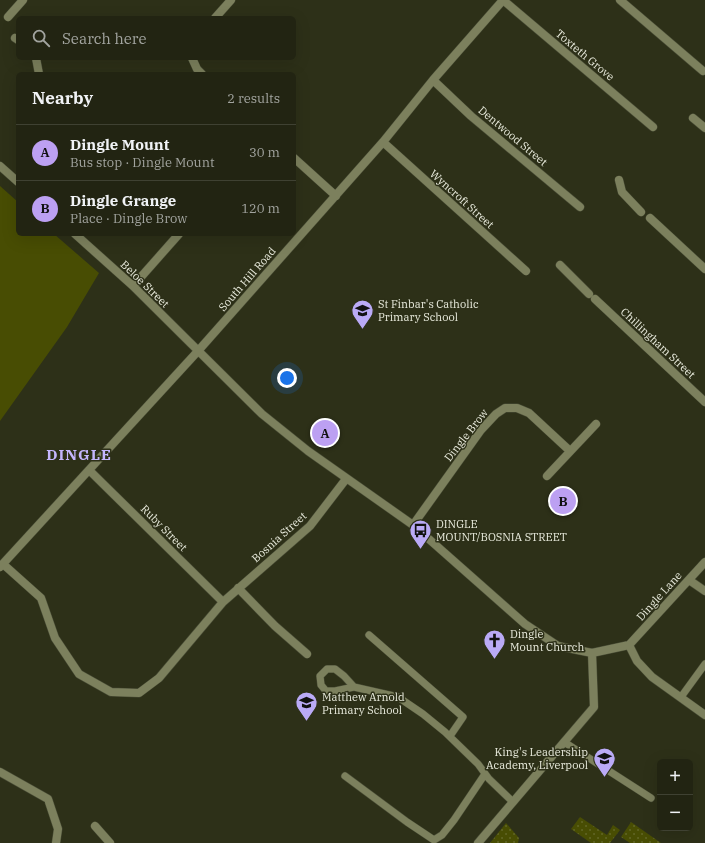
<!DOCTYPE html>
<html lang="en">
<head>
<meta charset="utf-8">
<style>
  body { margin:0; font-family:"IBM Plex Serif",serif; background:#2e3020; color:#f1f3f6 }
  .controls { position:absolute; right:12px; bottom:12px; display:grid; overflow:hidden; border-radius:6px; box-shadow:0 4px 16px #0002 }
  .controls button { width:36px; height:36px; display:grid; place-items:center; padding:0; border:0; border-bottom:1px solid #3f4132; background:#222412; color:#f1f3f6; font:20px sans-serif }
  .you { position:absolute; left:287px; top:378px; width:14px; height:14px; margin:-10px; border:3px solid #fff; border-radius:50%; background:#1a73e8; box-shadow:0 0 0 6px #1a73e833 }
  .badge { display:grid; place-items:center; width:26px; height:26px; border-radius:50%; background:#bca0f2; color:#111; font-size:13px; font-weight:700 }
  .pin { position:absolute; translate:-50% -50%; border:2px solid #fff; box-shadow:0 1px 4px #0006 }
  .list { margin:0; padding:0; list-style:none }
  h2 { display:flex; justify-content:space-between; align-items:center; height:52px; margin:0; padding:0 16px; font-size:17px }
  h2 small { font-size:13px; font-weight:400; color:#a2a49f }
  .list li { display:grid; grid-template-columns:26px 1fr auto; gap:12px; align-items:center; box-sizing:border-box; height:56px; padding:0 16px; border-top:1px solid #3f4132 }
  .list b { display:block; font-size:15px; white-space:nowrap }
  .list p { margin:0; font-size:13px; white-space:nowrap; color:#a2a49f }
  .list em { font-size:13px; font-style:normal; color:#a2a49f }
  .icon { flex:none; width:22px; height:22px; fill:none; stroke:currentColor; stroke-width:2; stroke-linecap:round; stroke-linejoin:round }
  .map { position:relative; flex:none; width:705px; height:843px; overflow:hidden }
  .search { position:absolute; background:#222412; box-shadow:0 4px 16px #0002; left:16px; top:16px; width:280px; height:44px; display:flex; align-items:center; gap:10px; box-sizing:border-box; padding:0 14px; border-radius:6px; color:#a2a49f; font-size:15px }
  .panel { position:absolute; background:#222412; box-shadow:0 4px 16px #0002; left:16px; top:72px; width:280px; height:164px; border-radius:6px }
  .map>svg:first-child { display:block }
</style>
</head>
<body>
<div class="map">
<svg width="705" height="843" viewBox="0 0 705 843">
  <defs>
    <pattern id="grass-dots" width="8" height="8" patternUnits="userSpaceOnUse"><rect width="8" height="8" fill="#484d03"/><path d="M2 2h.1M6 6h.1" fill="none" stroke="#626727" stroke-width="1.8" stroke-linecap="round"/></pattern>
  </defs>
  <rect width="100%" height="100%" fill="#2d3018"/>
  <path fill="url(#grass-dots)" d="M580,817L607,835L613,825L620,830L610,843H591L571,829Z
    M631,822L661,843H630L621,837Z
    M506,823L519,838L518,843H490Z"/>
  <path fill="#484d03" d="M0,186L18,202V234H54L99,273L67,327L0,421Z"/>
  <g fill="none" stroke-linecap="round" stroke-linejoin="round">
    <defs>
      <path id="service" d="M369,635L463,717L450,736
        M354,687L335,691H326L321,685L320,676L327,669H335L344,676L354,687L398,697L423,714L445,732L478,764L489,779L513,802
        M681,697L705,664
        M564,742L651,798
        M345,776L407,822L434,840L442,835L454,820L485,774"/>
      <path id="pedestrian" d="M693,118L705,128
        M619,180L622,192L641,212
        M560,265L589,294"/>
      <path id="minor" d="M503,0L653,127
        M620,0L703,71
        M8,17L23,0
        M215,18L231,0
        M15,38L18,40
        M36,58L39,74
        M192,58L197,69L202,74
        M433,80L471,116L580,207
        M383,142L526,271
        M294,158L336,196
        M0,166L18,182
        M650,218L705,269
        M75,234L133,286L262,414L308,451L413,525L525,624L558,646L592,653L629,645
        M133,286L179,234
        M595,299L705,402
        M89,470L223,602
        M547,476L596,424
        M413,525L481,430L496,414L505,408H517L529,413L570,451
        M3,564L41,598L55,638L79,674L111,692L139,693L159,678L223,602L310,526L346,479
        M0,567L198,351L383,142L433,80L503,0
        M689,580L705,591
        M238,588L275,626L307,654
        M629,645L705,562
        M629,645L637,661L652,677L705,715
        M0,772L48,799L58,829L56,843
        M95,826L110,843
        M478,843L594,707L592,653"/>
    </defs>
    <use href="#service" stroke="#4b4e38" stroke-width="8"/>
    <use href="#pedestrian" stroke="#4b4e38" stroke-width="9"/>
    <use href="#minor" stroke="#4b4e38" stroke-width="9"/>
    <use href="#service" stroke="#7c805d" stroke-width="7"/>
    <use href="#pedestrian" stroke="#7c805d" stroke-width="8"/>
    <use href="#minor" stroke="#7c805d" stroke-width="8"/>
  </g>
  <defs>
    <symbol id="school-pin" viewBox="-11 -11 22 30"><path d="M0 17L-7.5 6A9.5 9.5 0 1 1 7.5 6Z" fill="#baaaf6" stroke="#2d3018"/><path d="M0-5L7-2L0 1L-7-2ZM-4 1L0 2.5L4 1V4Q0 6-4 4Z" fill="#111"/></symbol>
    <symbol id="bus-pin" viewBox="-11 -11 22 30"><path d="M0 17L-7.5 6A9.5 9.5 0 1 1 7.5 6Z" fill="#baaaf6" stroke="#2d3018"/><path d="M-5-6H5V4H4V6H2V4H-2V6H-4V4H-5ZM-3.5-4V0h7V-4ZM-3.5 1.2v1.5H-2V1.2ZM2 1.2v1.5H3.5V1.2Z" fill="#111"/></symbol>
    <symbol id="church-pin" viewBox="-11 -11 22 30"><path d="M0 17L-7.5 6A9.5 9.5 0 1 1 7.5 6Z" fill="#baaaf6" stroke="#2d3018"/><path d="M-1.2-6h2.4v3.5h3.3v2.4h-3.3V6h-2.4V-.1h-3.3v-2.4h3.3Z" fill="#111"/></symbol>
  </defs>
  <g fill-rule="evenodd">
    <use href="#school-pin" x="350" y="298" width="25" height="34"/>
    <use href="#bus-pin" x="408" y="518" width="25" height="34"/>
    <use href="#church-pin" x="482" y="628" width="25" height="34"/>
    <use href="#school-pin" x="294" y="690" width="25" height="34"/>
    <use href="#school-pin" x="592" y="746" width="25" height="34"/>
  </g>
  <g text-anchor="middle" stroke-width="3" stroke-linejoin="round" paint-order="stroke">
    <g font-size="11" fill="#e9ebdd" stroke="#2d3018">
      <text transform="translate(585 55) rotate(40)" y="4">Toxteth Grove</text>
      <text transform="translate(513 136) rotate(40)" y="4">Dentwood Street</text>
      <text transform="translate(462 199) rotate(42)" y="4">Wyncroft Street</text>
      <text transform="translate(247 279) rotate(-49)" y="4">South Hill Road</text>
      <text transform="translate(145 284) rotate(44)" y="4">Beloe Street</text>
      <text transform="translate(658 343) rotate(43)" y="4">Chillingham Street</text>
      <text transform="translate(466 435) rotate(-52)" y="4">Dingle Brow</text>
      <text transform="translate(164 528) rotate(45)" y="4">Ruby Street</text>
      <text transform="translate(279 537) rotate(-42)" y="4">Bosnia Street</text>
      <text transform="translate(659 596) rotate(-48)" y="4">Dingle Lane</text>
    </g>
    <g font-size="11" fill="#e9ebdd" stroke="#2d3018" text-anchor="start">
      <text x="378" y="308">St Finbar's Catholic<tspan x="378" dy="13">Primary School</tspan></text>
      <text x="436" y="528">DINGLE<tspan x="436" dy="13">MOUNT/BOSNIA STREET</tspan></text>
      <text x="510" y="638">Dingle<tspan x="510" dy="13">Mount Church</tspan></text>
      <text x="322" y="701">Matthew Arnold<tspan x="322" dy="13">Primary School</tspan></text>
      <text x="588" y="756" text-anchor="end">King's Leadership<tspan x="588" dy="13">Academy, Liverpool</tspan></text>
    </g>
    <g font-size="15" font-weight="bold" letter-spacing="1" fill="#c4b6fd" stroke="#2d3018">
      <text x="79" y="460">DINGLE</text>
    </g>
  </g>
</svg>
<div class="controls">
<button>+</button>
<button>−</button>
</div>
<div class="you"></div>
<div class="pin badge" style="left:325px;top:433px">A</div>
<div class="pin badge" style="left:563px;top:501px">B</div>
<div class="search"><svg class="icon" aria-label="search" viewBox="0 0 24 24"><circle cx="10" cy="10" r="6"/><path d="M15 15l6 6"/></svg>Search here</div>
<section class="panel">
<h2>Nearby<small>2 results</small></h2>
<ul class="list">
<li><span class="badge">A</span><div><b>Dingle Mount</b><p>Bus stop · Dingle Mount</p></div><em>30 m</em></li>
<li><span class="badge">B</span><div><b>Dingle Grange</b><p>Place · Dingle Brow</p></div><em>120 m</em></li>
</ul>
</section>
</div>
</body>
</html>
